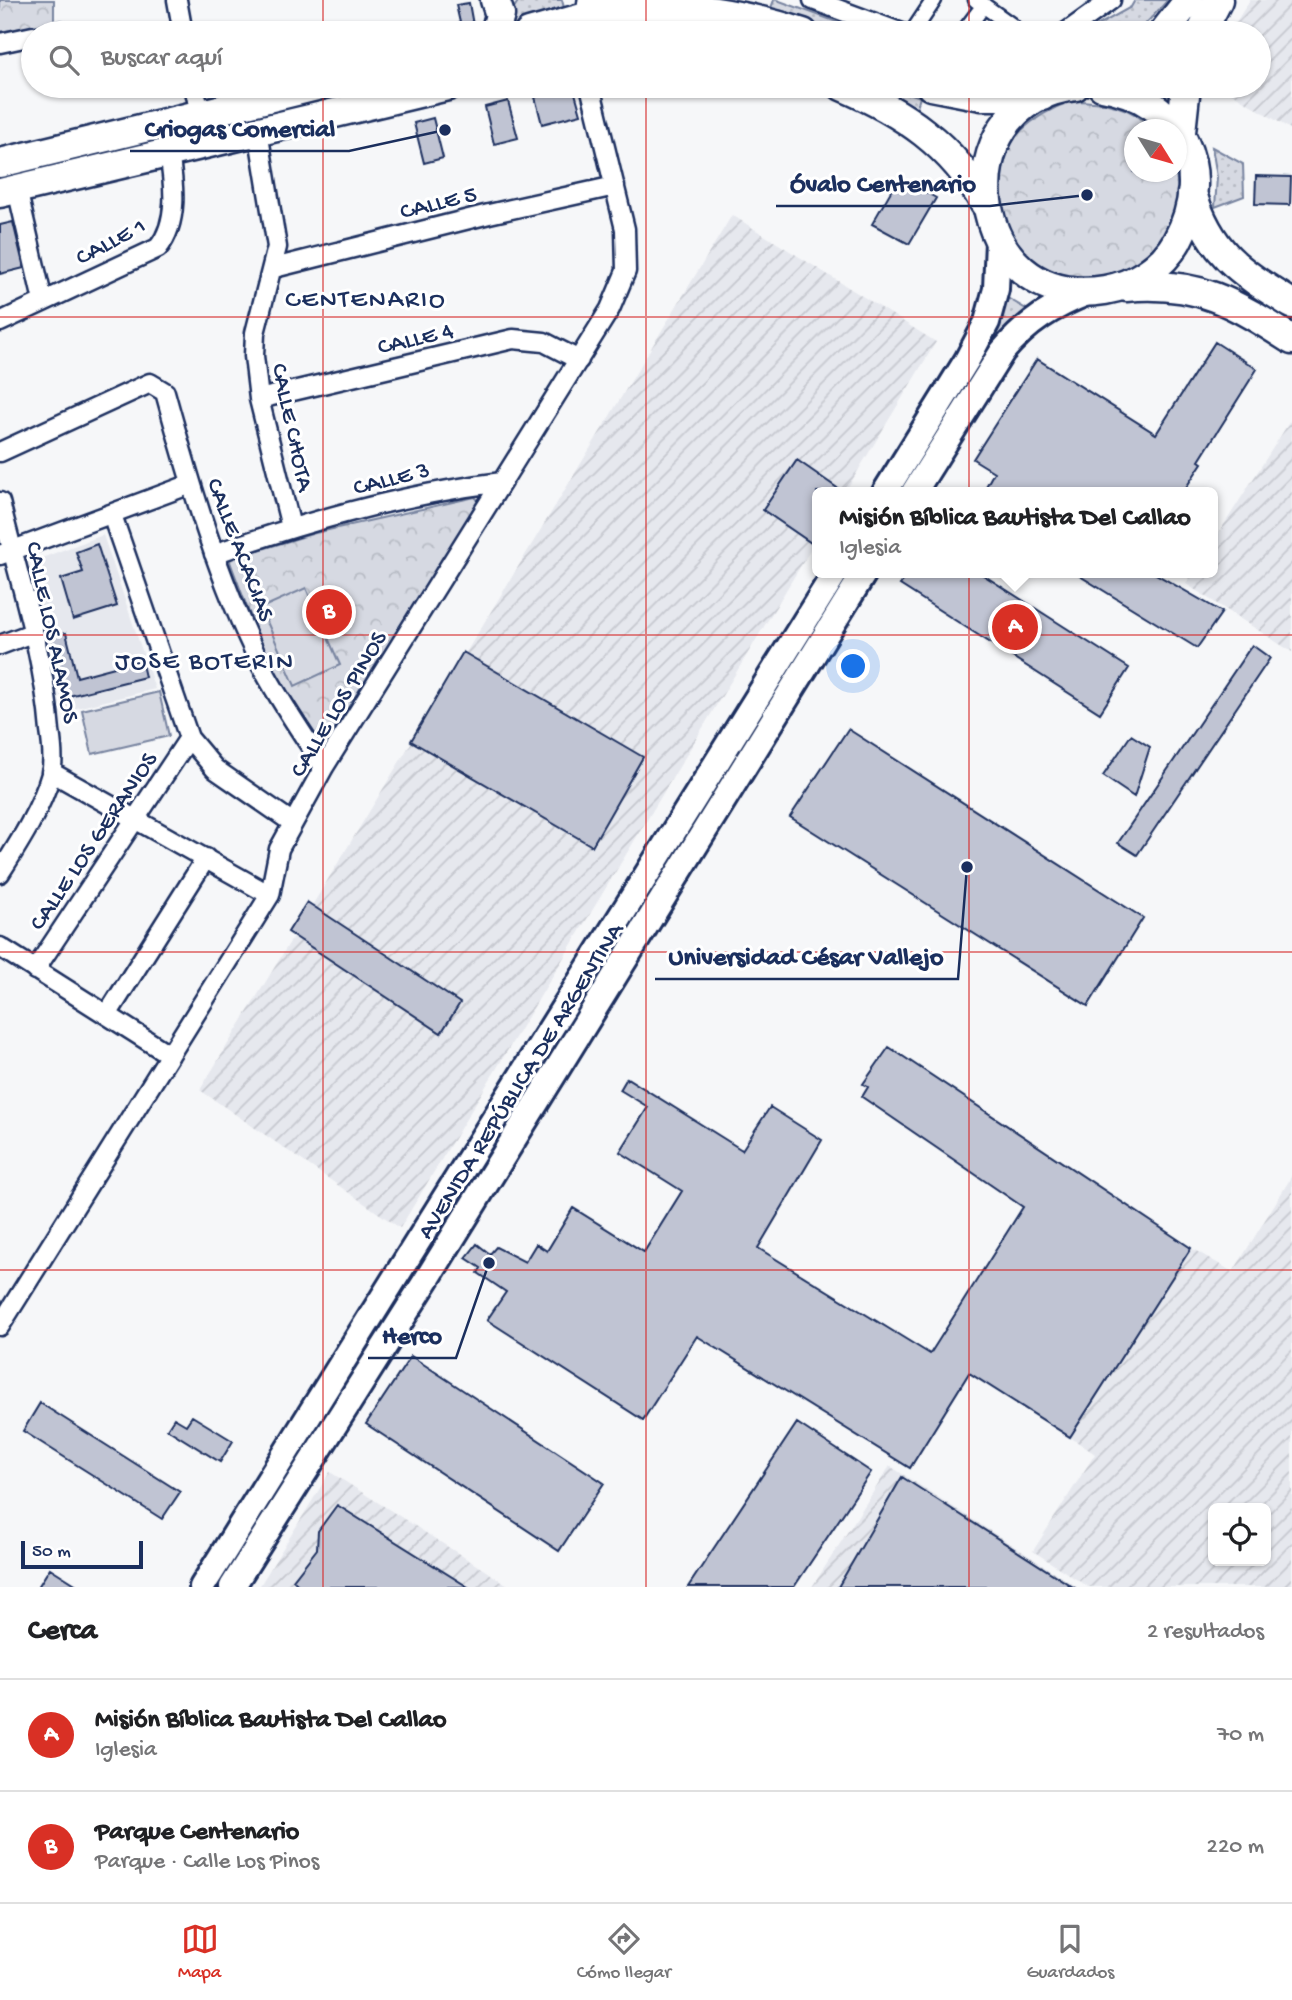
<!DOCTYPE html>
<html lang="es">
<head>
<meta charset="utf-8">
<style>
  body { margin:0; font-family:"Gochi Hand",sans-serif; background:#f2f2f2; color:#202124 }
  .controls { position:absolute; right:21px; bottom:21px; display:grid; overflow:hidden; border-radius:10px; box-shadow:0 2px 5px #0004 }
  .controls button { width:63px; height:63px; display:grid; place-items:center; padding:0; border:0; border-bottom:2px solid #e0e0e0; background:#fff; color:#202124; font:35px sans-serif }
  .compass { position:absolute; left:1124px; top:119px; width:63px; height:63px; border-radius:50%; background:#fff; box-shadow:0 2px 5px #0004; rotate:127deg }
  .scale { position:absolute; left:21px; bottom:18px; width:122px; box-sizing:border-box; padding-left:7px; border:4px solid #1b2f5e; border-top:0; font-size:19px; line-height:24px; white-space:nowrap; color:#1b2f5e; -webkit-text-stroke:5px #fff; paint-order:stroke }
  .you { position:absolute; left:854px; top:667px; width:24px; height:24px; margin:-18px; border:5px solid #fff; border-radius:50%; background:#1a73e8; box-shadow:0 0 0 10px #1a73e833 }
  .badge { display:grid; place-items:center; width:46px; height:46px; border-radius:50%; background:#d93025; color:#fff; font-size:23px; font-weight:700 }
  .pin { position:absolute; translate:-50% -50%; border:4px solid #fff; box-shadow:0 2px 7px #0006 }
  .popup { position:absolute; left:812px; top:487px; width:406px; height:91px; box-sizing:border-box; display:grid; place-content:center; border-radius:10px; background:#fff; filter:drop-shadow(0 2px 5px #0005); font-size:23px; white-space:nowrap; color:#757577 }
  .popup b { font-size:26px; color:#202124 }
  .popup::after { content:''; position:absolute; left:50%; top:100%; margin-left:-14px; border:14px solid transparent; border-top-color:#fff }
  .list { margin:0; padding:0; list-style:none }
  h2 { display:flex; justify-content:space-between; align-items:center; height:91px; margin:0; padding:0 28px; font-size:30px }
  h2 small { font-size:23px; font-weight:400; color:#757577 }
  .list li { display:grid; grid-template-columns:46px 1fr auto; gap:21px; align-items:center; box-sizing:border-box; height:112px; padding:0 28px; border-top:2px solid #e0e0e0 }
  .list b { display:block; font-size:26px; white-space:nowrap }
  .list p { margin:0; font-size:23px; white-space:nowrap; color:#757577 }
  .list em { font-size:23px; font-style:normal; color:#757577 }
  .icon { flex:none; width:38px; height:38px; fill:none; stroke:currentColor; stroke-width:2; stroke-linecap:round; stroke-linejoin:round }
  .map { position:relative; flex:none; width:1292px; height:1587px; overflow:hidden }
  .search { position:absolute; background:#fff; box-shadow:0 2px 5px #0004; left:21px; right:21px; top:21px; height:77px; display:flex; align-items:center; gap:18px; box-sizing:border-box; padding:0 24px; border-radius:38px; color:#757577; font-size:26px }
  .sheet { height:315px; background:#fff }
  nav { display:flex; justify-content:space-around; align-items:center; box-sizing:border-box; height:98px; border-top:2px solid #e0e0e0; background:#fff; font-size:19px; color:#757577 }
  nav a { display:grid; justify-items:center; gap:4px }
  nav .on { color:#d93025 }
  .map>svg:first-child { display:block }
</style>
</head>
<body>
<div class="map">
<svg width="1292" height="1587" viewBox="0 0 1292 1587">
  <defs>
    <pattern id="industrial-furrows" width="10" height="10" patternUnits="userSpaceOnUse" patternTransform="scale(1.75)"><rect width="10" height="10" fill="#e6e8ee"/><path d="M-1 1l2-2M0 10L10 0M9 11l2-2" fill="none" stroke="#c5c7ce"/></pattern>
    <pattern id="grass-dots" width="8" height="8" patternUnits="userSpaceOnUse" patternTransform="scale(1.75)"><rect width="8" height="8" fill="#d6d9e2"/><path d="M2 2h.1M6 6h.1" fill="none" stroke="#b7bbc4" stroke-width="1.8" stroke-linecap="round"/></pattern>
    <pattern id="forest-crowns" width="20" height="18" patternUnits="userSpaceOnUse" patternTransform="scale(1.75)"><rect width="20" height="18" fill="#d6d9e2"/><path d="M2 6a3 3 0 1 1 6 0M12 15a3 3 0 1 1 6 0" fill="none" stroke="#b7bbc4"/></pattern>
  </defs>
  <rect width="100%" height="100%" fill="#f6f7f9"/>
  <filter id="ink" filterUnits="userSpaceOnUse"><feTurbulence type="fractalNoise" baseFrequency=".0143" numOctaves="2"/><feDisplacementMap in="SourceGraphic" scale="14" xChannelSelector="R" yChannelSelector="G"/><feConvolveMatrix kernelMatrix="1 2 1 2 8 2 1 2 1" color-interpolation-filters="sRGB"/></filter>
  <g filter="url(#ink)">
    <path fill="#e6e8ee" d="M103,535L155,689L64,711L31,562Z"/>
    <path fill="url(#industrial-furrows)" fill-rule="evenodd" d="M1250,0H1292V130L1220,86H1259V33H1229Z
      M732,215L936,342L845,492H817V539L400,1228L200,1090Z
      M1290,421L1292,423V652L1186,584L1193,573H1213V542Z
      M1292,1176V1587H1088L1033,1551L1095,1454L1070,1437L1191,1248L1233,1272ZM1213,1508H1266V1561H1213Z
      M890,1466L1077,1587H812Z
      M330,1472L511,1587H259Z"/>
    <path fill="url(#grass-dots)" stroke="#7884a0" stroke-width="2" d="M519,0H562L565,12L518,31L510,26L508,17Z
      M774,0H777L867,33H813L768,16Z
      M1135,0H1168L1137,33H1084L1131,7Z
      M633,23L738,29L751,33H596L595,30Z
      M367,86H404L0,187V174Z
      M856,86H891L920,97L917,107Z
      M1212,147L1243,164L1244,196L1215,207L1217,177Z
      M1004,296L1026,309L1007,327L963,388Z"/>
    <path fill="url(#forest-crowns)" stroke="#7884a0" stroke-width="2" d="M0,0H54V22L0,32Z
      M1071,101C1103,101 1131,105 1153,129L1134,130V172H1175C1183,197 1173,227 1157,247C1119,293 1050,290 1014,244C1007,236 1006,219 1003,209C1001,201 996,191 997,183C997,140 1036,114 1071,101Z
      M475,497L480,502L326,742L320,741L269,666L229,559L315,533Z"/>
    <path fill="#d6d9e2" stroke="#7884a0" stroke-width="2" d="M306,588L340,665L295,686L261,608Z
      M159,692L169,736L92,754L82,710Z"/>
    <path fill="#c0c4d3" stroke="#1b2f5e" stroke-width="2" d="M469,3L473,25L461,27L456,5Z
      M573,86L581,114L542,124L535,97Z
      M508,101L518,138L494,144L485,107Z
      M433,118L443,158L424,163L414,123Z
      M1256,176L1291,177L1290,205L1255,204Z
      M899,177L936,198L909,244L872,224Z
      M13,222L24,268L0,274V225Z
      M1215,342L1257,369L1199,461L1202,463L1183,492H983L994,472L973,459L1037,359L1156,434Z
      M797,460L843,492H817V547L763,510Z
      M97,544L117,606L73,620L61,579L83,572L76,552Z
      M909,573H980L1129,668L1100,713L900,585Z
      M1075,573H1154L1222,612L1197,648Z
      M66,633L77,677L141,660L145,677L65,697L51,637Z
      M1252,645L1270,658L1137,855L1118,843Z
      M463,652L643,757L592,846L411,741Z
      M848,729L1143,918L1088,1006L790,817Z
      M1131,735L1150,747L1134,797L1103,776Z
      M307,902L460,1003L441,1033L288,932Z
      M889,1047L1191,1248L1070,1437L969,1373L910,1468L697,1336L643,1420L487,1320L506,1292L478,1273L481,1268L466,1258L477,1244L490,1254L496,1247L525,1262L536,1244L547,1251L573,1208L644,1252L682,1191L620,1152L648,1107L620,1090L627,1078L742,1150L770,1107L822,1140L758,1248L930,1354L1023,1207L862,1097L868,1087L863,1084Z
      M411,1356L604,1483L559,1551L366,1424Z
      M40,1403L180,1492L162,1519L23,1431Z
      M192,1416L233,1441L220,1462L167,1429L174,1418L186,1425Z
      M797,1423L871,1472L794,1587H688Z
      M902,1477L1073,1587H838Z
      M337,1505L468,1587H300L293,1580L317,1549L318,1531Z
      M50,1568L80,1587H38Z"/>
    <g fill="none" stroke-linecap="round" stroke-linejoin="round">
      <defs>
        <path id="pedestrian" d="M976,0L1011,25L1018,33
          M912,33L934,0
          M963,33L984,5"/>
        <path id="minor" d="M177,0L183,33
          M813,0L902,33
          M49,33L61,31
          M1065,33L1111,0
          M0,43L33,36
          M194,86L200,114
          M258,131L277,247L255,333L254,356L259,399L291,527
          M17,189L43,301
          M274,268L489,214L615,186
          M0,322L158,248C179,222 174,184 169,153
          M259,399L513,339L544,342L579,360
          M0,452L150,383L165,392C191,486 218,580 262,667C280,702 303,734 324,767
          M0,502C18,577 44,654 50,731C52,744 54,761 51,774C41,809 19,843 0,873
          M112,515L189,738L215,769L293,823
          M214,554C307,521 403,494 502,482
          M0,555L191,484
          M0,645L32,633
          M51,772L270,895
          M0,947L170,1055
          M35,970L189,738
          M107,1015L206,858
          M0,1326L270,895L279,849L324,767L610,309L626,271L625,229L590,86"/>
        <path id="tertiary" d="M586,33L590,0"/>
        <path id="secondary" d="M885,492L967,360L987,322L996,289L998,241
          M914,492L1002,352C1027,322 1053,306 1089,292
          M202,1587L835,573
          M232,1587L429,1276L864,573"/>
        <path id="primary" d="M495,0L500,15L495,33
          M529,33C556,26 584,16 612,11C675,0 743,14 803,33
          M1163,33L1189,0
          M1201,33L1218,0
          M842,86C903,112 952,145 985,204
          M931,86L982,96H1042
          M1075,86C940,102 966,313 1105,290C1134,285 1162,268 1177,241C1216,170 1181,99 1102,86
          M1181,132L1186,86
          M0,163L317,86
          M0,193L448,86
          M1192,193C1210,254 1241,272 1292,304
          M1126,287C1197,280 1235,303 1292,340"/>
      </defs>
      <use href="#pedestrian" stroke="#1b2f5e" stroke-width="19"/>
      <use href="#minor" stroke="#1b2f5e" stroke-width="23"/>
      <use href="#tertiary" stroke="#1b2f5e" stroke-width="28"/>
      <use href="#secondary" stroke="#1b2f5e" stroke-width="30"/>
      <use href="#primary" stroke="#1b2f5e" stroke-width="33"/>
      <use href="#pedestrian" stroke="#fff" stroke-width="14"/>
      <use href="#minor" stroke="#fff" stroke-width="18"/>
      <use href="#tertiary" stroke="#fff" stroke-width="23"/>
      <use href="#secondary" stroke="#fff" stroke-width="24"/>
      <use href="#primary" stroke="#fff" stroke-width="28"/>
    </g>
  </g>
  <path fill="none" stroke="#d62828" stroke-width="2" stroke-opacity="0.55" d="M323,0V33M646,0V33M969,0V33M323,86V1587M646,86V1587M969,86V1587M0,317H1292M0,635H1292M0,952H1292M0,1270H1292"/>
  <g text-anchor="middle" stroke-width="6" stroke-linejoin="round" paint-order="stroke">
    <g font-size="24" fill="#1b2f5e" stroke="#fff">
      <text transform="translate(438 201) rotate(-14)" y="8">CALLE 5</text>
      <text transform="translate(110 240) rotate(-28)" y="8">CALLE 1</text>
      <text transform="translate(415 337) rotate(-13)" y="8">CALLE 4</text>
      <text transform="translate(294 427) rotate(78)" y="8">CALLE CHOTA</text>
      <text transform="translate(391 477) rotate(-14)" y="8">CALLE 3</text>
      <text transform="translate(242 549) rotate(69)" y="8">CALLE ACACIAS</text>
      <text transform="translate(54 632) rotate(78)" y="8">CALLE LOS ALAMOS</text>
      <text transform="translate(337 703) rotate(-59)" y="8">CALLE LOS PINOS</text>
      <text transform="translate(92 840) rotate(-56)" y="8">CALLE LOS GERANIOS</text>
      <text transform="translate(519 1080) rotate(-58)" y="8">AVENIDA REPÚBLICA DE ARGENTINA</text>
    </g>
    <g font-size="26" letter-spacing="2" fill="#1b2f5e" stroke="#fff">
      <text x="366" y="306">CENTENARIO</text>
      <text x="205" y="668">JOSE BOTERIN</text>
    </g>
  </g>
  <path fill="none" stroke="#1b2f5e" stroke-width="2.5" d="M445 130L349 151H130M1087 195L990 206H776M967 867L958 979H655M489 1263L456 1358H368"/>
  <g fill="#1b2f5e" stroke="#fff" stroke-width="2.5">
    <circle cx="445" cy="130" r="7"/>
    <circle cx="1087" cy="195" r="7"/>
    <circle cx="967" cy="867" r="7"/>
    <circle cx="489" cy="1263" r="7"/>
  </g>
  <g font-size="26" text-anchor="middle" font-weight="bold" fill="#1b2f5e" stroke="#fff" stroke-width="6" stroke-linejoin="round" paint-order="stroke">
    <text x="240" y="136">Criogas Comercial</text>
    <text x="883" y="191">Óvalo Centenario</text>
    <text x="806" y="964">Universidad César Vallejo</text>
    <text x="412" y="1343">Herco</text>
  </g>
</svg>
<div class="controls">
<button><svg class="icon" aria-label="locate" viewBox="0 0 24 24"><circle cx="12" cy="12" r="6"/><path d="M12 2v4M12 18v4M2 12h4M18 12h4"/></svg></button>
</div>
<svg class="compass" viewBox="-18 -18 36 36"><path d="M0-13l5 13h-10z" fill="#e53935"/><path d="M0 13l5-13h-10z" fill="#757577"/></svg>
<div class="scale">50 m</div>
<div class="you"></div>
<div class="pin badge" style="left:1015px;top:627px">A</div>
<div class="popup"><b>Misión Bíblica Bautista Del Callao</b>Iglesia</div>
<div class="pin badge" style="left:329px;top:612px">B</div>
<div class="search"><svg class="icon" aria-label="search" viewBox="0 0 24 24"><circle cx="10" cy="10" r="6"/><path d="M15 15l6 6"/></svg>Buscar aquí</div>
</div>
<section class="sheet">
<h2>Cerca<small>2 resultados</small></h2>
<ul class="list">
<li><span class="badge">A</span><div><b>Misión Bíblica Bautista Del Callao</b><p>Iglesia</p></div><em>70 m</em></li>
<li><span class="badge">B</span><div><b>Parque Centenario</b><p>Parque · Calle Los Pinos</p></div><em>220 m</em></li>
</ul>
</section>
<nav>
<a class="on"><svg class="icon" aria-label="map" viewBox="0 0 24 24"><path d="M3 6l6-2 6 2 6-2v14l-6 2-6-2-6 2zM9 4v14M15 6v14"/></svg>Mapa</a>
<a><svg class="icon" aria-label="directions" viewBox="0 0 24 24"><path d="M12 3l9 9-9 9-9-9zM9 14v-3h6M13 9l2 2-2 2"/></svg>Cómo llegar</a>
<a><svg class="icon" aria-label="saved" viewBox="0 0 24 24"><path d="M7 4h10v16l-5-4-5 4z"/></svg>Guardados</a>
</nav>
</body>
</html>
